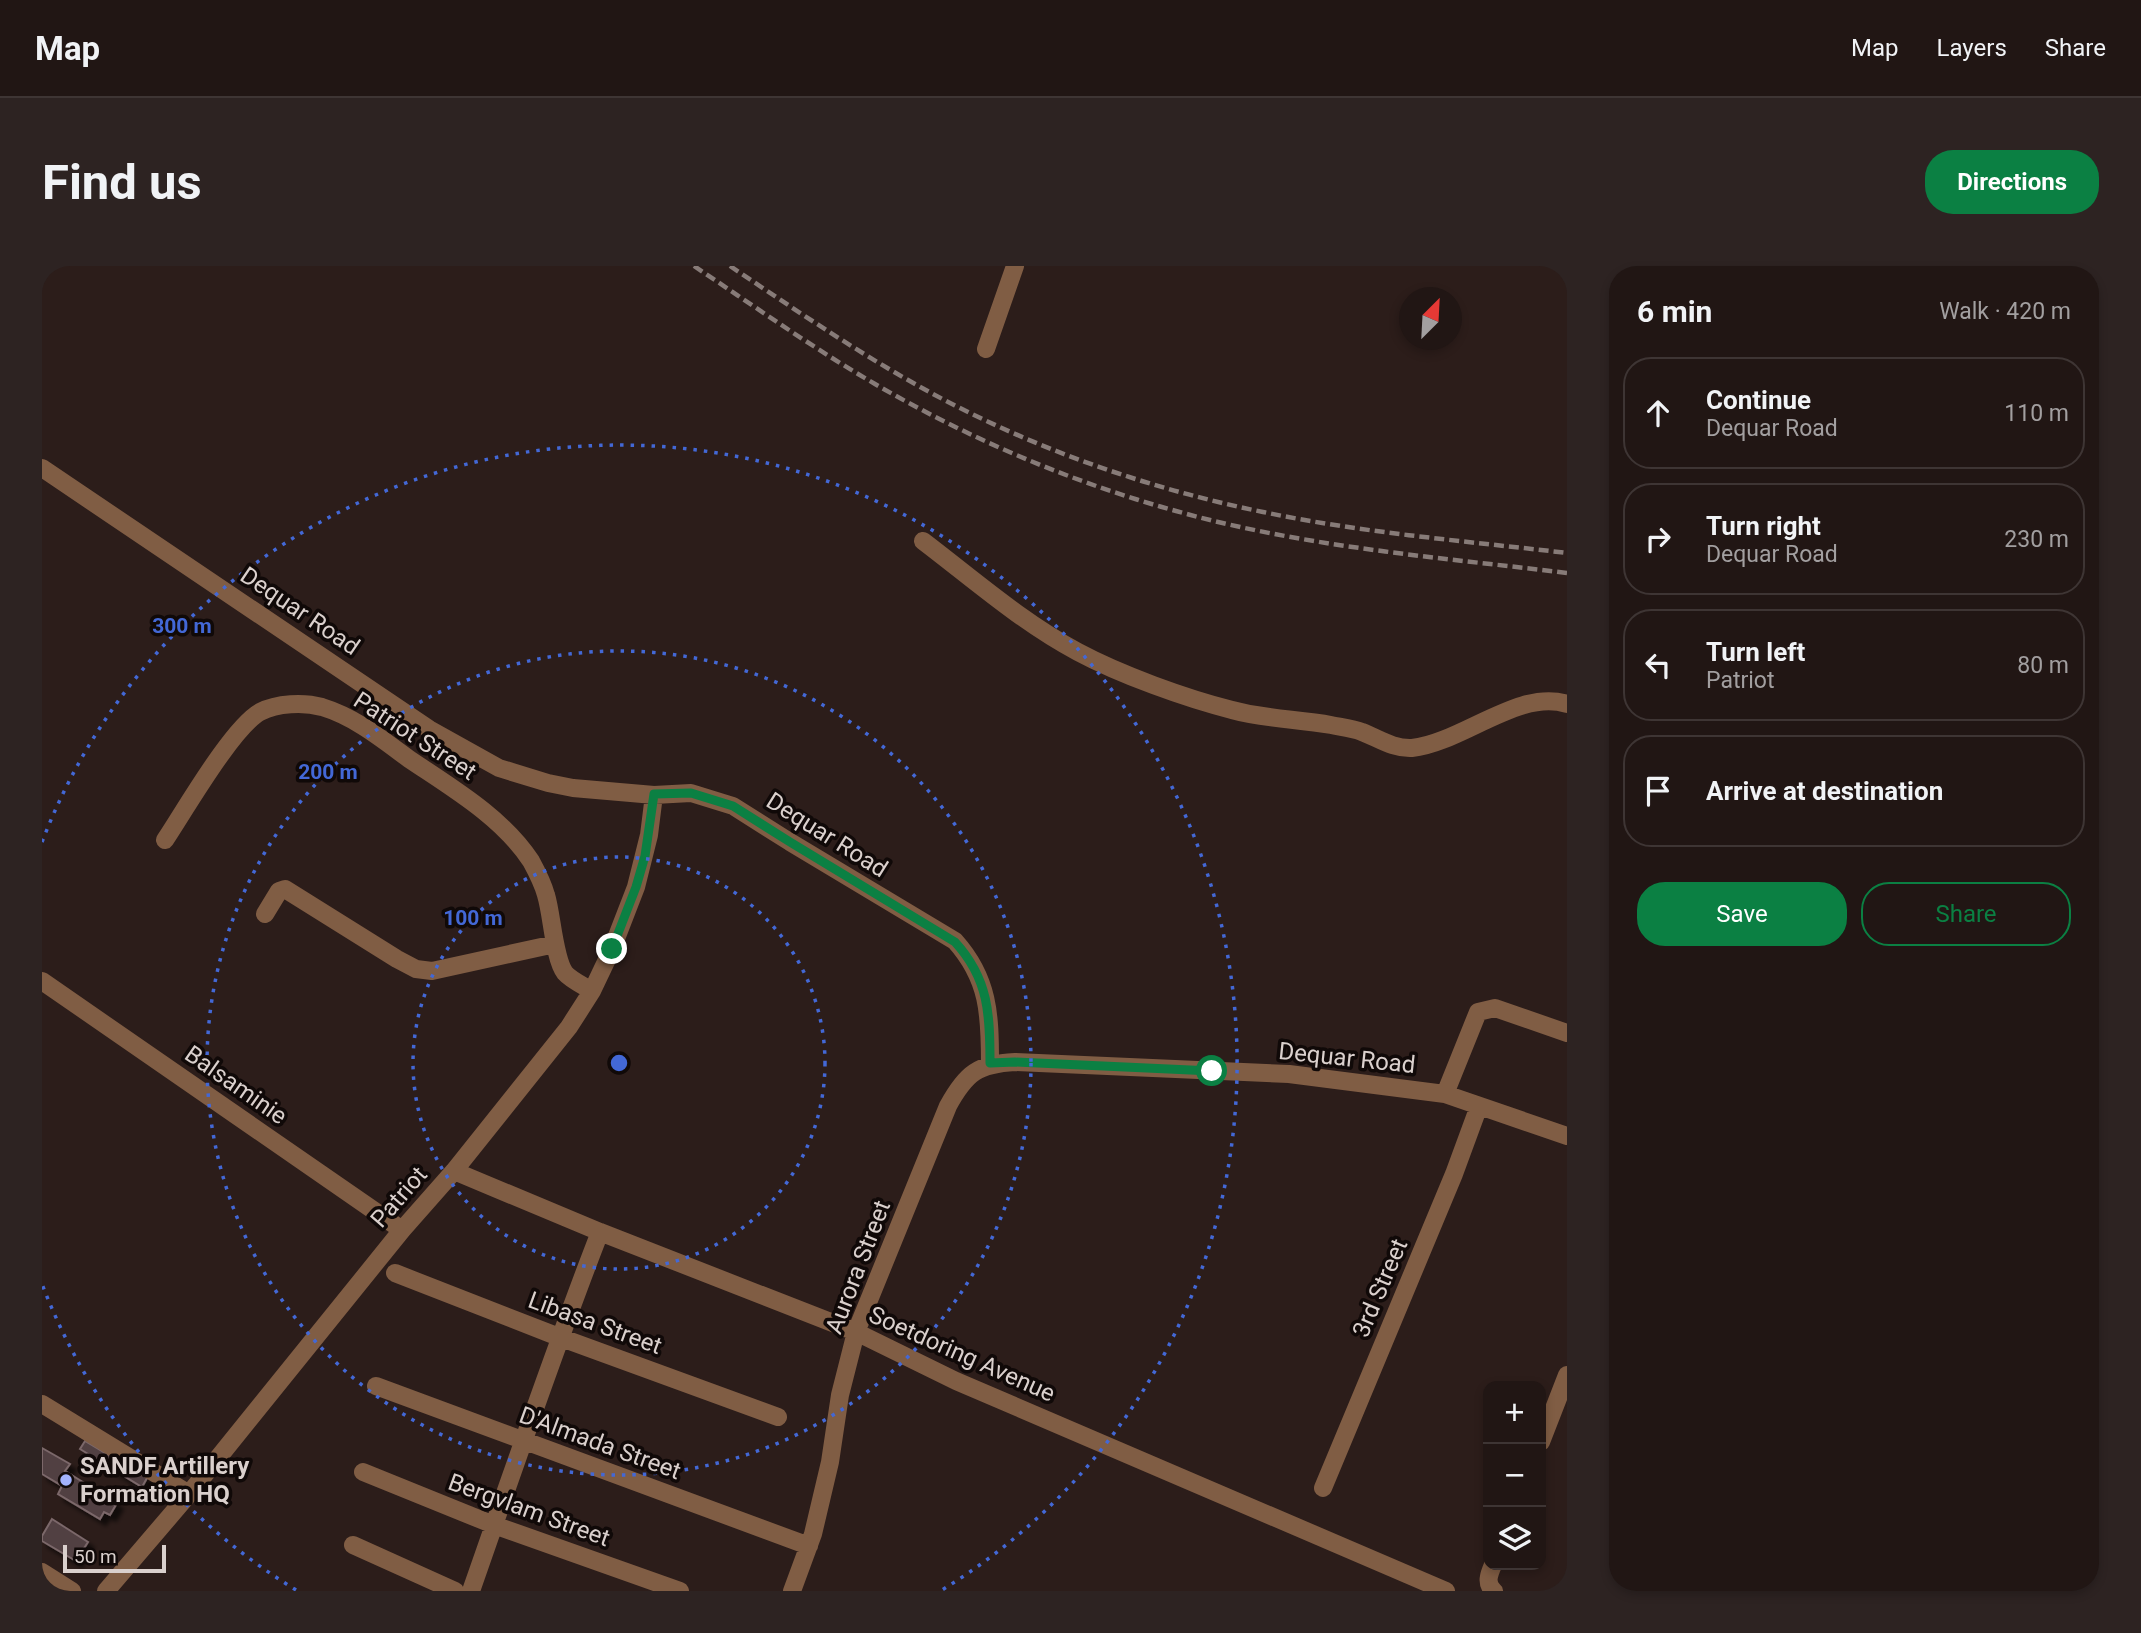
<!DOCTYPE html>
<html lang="en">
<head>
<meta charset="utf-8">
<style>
  body { margin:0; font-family:Roboto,sans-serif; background:#2d2322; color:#f1f3f6 }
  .controls { position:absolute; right:21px; bottom:21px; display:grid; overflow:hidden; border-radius:14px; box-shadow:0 4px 10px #0003 }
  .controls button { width:63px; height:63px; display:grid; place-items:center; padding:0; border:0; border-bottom:2px solid #3e3534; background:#211614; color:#f1f3f6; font:35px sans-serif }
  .compass { position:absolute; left:1357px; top:21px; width:63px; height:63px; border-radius:50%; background:#211614; box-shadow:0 4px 10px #0003; rotate:24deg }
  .scale { position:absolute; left:21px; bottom:18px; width:103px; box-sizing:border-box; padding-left:7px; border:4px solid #dad0cd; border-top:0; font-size:19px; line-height:24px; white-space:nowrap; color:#dad0cd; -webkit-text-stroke:5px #100908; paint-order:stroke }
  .stop { position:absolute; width:21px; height:21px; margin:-16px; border:5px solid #0b8043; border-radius:50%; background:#fff }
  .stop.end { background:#0b8043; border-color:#fff; box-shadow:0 2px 7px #0008 }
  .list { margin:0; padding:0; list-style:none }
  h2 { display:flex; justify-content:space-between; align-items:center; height:91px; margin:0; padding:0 28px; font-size:30px }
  h2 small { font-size:23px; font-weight:400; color:#a29fa0 }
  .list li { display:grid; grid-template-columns:46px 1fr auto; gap:21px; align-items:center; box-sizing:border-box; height:112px; margin:0 14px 14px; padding:0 14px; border:2px solid #3e3534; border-radius:28px }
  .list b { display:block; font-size:26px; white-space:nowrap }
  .list p { margin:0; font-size:23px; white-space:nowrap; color:#a29fa0 }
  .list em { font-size:23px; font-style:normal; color:#a29fa0 }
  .actions { display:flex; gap:14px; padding:21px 28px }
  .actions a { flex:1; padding:16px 0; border:2px solid #0b8043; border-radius:28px; text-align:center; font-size:24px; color:#0b8043 }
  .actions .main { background:#0b8043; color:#fff }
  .icon { flex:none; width:38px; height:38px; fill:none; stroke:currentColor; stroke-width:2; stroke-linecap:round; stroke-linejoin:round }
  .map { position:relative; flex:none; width:1525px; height:1325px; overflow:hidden; border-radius:28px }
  header { display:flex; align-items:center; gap:42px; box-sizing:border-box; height:98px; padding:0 35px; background:#211614; border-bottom:2px solid #3e3534 }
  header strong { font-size:33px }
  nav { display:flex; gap:38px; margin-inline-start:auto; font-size:24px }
  .intro { display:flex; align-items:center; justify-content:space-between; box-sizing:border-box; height:168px; padding:0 42px }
  h1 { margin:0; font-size:49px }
  .button { padding:18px 32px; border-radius:28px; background:#0b8043; color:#fff; font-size:24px; font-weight:700 }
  main { display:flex; gap:42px; padding:0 42px }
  aside { flex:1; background:#211614; border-radius:28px; box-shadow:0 4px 10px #0003 }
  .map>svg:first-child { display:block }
</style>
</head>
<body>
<header>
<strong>Map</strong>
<nav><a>Map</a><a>Layers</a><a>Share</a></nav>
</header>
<div class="intro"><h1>Find us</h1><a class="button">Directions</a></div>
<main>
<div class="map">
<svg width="1525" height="1325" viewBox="0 0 1525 1325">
  <defs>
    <filter id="shadow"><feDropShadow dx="6" dy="6" stdDeviation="2" flood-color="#0009"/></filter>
  </defs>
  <rect width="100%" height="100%" fill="#2c1d1a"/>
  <path fill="#513f42" stroke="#7b686a" stroke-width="2" filter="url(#shadow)" d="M43,1175L105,1212L100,1221L38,1183Z
    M0,1182L28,1198L23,1205L75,1237L68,1249L62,1246L58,1253L16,1228L20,1220L0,1208Z
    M10,1253L46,1276L34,1295L0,1275V1270Z"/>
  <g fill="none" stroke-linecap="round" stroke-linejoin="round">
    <path stroke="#805d44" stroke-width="18" d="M944,83L973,0
      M0,202L387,463L457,502L506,517L531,522L612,529L649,527L691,540L748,576L913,675C947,713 948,749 948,797
      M881,275C931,313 981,357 1036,386C1079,409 1143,432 1190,444C1222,453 1256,453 1289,459C1299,461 1311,462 1320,466C1336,472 1351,483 1370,482C1419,477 1478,422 1525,438
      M123,574C143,544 190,462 218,446C235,437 262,436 280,441C313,451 340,473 367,493C410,522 460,551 489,595C495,606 501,618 504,629C510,648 512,693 523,707C529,714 542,720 550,725
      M223,648L237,625L243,623L355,693L374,703L390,705L513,678
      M0,715L360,964
      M1403,828L1436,746L1453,742L1525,767
      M412,905L558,966L814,1066L914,1115L1404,1325
      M353,1007L517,1071L736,1151
      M334,1120L767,1280
      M0,1138L147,1228
      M1499,1176L1525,1109
      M321,1206L452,1259L638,1325
      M1281,1222L1412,908L1437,840
      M311,1279L413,1325
      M1451,1299C1447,1308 1443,1318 1452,1325
      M0,1306L30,1325
      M64,1325L147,1228L360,964L412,905L527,761L550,725L570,683L594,621L607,569L612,529
      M429,1325C471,1205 512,1084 558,966
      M750,1325L771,1268L788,1196L798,1129L814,1066L906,840C924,807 936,798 973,796L1247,808L1403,828L1525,870"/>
    <path stroke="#877b78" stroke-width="4.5" stroke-dasharray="10 5" stroke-linecap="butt" d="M652,0C712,40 771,82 833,118C928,173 1029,216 1134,245C1261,281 1395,291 1525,307
      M688,0C761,49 834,99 912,139C1010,189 1114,224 1221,246C1321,267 1424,275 1525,287"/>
  </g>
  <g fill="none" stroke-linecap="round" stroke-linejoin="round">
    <path stroke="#0b8043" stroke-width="9" d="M570,683L594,621L603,590L612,528L649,527L691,540L748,576L913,676C947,713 948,749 948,797L973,796L1170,805"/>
  </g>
  <g fill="none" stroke="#4368d6" stroke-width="3.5" stroke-dasharray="3.5 7">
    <circle cx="577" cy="797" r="206"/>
    <circle cx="577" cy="797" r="412"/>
    <path d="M254 1324A618 618 0 0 1 0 1018M0 576A618 618 0 1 1 900 1324"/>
  </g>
  <circle fill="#a2b2fd" stroke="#100908" stroke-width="2.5" cx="24" cy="1214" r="7"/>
  <g text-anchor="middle" stroke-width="7" stroke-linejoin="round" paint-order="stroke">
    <g font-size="24" fill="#dad0cd" stroke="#100908">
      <text transform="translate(258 345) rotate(34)" y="8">Dequar Road</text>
      <text transform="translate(373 470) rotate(33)" y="8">Patriot Street</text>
      <text transform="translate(785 569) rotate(32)" y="8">Dequar Road</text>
      <text transform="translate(1305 792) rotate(6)" y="8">Dequar Road</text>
      <text transform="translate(194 819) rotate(35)" y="8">Balsaminie</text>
      <text transform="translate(357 931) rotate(-49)" y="8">Patriot</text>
      <text transform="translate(816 1001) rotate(-69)" y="8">Aurora Street</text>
      <text transform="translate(1338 1022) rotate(-67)" y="8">3rd Street</text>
      <text transform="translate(553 1057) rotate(20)" y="8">Libasa Street</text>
      <text transform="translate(920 1088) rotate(24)" y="8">Soetdoring Avenue</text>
      <text transform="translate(558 1177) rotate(20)" y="8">D'Almada Street</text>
      <text transform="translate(487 1244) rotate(20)" y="8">Bergvlam Street</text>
    </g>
    <g font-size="24" font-weight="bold" fill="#dad0cd" stroke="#100908" text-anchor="start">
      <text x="38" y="1208">SANDF Artillery<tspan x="38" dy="28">Formation HQ</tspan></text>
    </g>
  </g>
  <circle cx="577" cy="797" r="10" fill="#4368d6" stroke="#100908" stroke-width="3.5"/>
  <g font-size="21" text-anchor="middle" font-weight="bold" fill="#4368d6" stroke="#100908" stroke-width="7" stroke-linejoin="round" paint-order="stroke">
    <text x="140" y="367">300 m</text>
    <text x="286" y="513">200 m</text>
    <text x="431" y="659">100 m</text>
  </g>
</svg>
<div class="controls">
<button>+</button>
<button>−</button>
<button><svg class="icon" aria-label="layers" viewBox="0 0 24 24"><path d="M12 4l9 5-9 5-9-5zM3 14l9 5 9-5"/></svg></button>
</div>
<svg class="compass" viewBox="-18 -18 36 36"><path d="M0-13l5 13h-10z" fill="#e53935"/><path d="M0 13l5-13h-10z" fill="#a29fa0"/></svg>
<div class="scale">50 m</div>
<div class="stop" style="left:1170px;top:805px"></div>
<div class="stop end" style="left:570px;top:683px"></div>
</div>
<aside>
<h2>6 min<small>Walk · 420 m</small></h2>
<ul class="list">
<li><svg class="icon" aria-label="ahead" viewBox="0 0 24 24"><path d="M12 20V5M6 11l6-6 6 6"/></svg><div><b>Continue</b><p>Dequar Road</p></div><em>110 m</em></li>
<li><svg class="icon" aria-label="right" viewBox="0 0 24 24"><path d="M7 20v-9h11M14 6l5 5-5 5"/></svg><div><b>Turn right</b><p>Dequar Road</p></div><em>230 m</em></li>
<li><svg class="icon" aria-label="left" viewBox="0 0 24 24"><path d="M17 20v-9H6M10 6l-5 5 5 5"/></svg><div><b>Turn left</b><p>Patriot</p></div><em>80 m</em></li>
<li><svg class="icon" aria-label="arrive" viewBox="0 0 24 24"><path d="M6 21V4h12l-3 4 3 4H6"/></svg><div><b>Arrive at destination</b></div></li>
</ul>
<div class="actions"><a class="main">Save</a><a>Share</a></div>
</aside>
</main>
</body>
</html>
